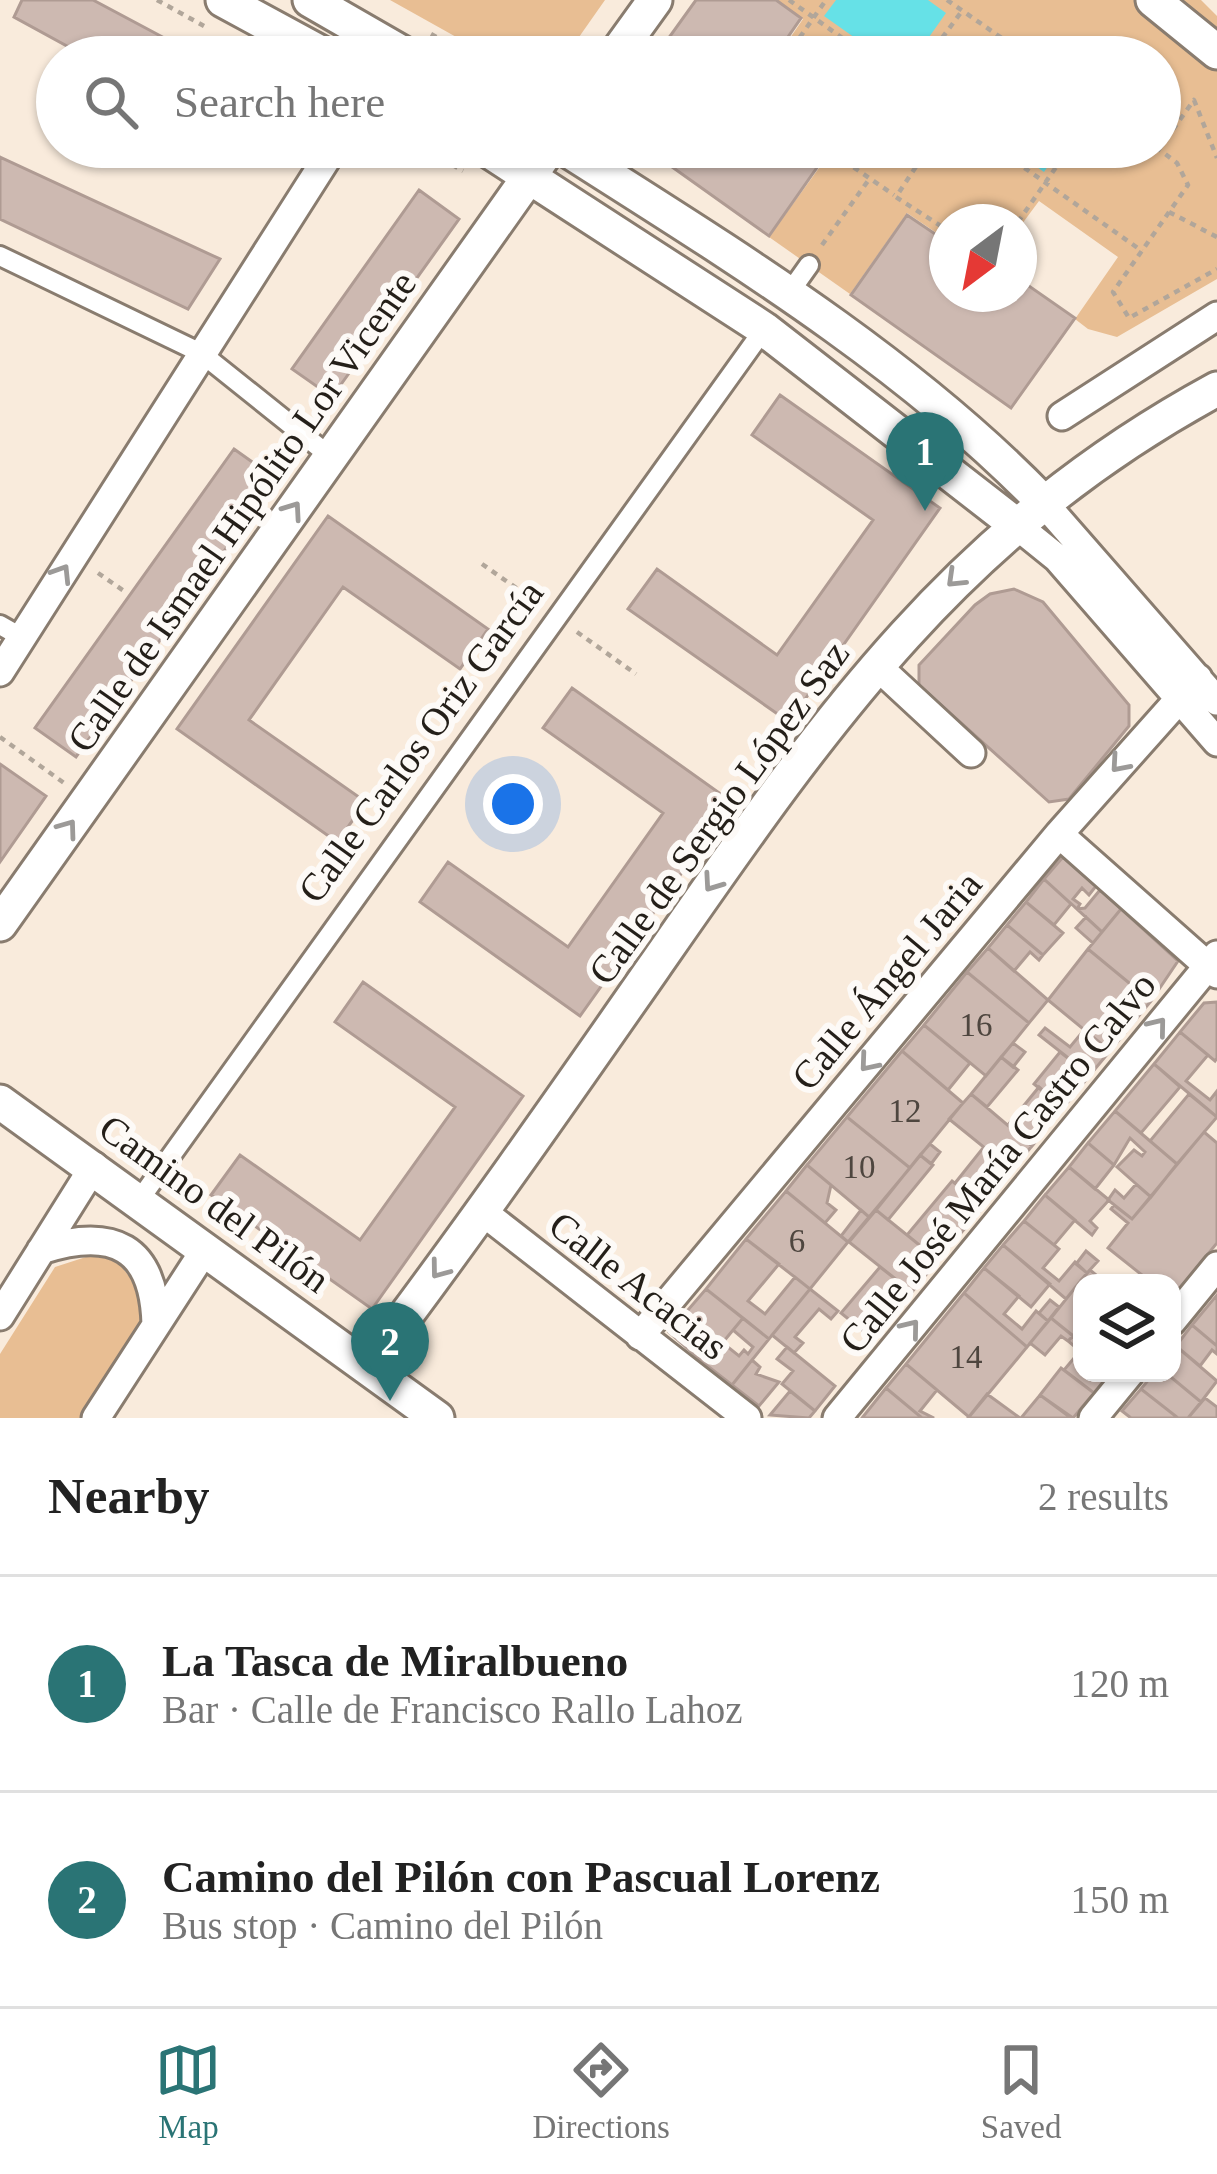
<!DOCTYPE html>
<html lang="en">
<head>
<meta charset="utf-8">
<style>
  body { margin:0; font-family:"Times New Roman",serif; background:#f6f6f6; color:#222 }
  .controls { position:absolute; right:36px; bottom:36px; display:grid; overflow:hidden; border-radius:24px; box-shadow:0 3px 9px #0004 }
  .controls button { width:108px; height:108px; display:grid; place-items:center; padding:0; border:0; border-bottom:3px solid #e0e0e0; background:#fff; color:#222; font:60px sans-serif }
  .compass { position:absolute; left:929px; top:204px; width:108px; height:108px; border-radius:50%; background:#fff; box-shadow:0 3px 9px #0004; rotate:212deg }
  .you { position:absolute; left:513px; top:804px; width:42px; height:42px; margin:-30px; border:9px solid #fff; border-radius:50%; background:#1a73e8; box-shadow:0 0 0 18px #1a73e833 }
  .badge { display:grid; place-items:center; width:78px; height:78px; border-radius:50%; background:#2a7475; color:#fff; font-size:39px; font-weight:700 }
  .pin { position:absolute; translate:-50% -99px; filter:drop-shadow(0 3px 6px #0008) }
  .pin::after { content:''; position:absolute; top:63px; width:42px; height:36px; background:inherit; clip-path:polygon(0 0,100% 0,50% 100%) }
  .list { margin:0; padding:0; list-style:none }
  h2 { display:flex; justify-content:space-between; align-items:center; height:156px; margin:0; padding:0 48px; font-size:51px }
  h2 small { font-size:39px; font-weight:400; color:#767676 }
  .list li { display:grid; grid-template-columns:78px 1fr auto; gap:36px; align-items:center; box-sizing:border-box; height:216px; padding:0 48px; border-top:3px solid #e0e0e0 }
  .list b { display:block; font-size:45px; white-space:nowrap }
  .list p { margin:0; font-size:39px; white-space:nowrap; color:#767676 }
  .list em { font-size:39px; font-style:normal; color:#767676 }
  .icon { flex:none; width:66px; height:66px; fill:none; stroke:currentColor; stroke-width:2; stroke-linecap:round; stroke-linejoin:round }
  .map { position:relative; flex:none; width:1217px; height:1418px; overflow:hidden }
  .search { position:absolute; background:#fff; box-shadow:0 3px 9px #0004; left:36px; right:36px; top:36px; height:132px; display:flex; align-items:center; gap:30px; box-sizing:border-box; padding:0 42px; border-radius:66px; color:#767676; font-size:45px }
  .sheet { height:588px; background:#fff }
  nav { display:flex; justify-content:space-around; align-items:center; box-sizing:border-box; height:168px; border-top:3px solid #e0e0e0; background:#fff; font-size:33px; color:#767676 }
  nav a { display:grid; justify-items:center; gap:6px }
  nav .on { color:#2a7475 }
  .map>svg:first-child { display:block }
</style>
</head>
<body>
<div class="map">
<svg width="1217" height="1418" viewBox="0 0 1217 1418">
  <rect width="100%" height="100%" fill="#f9ebdc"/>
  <path fill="#e8be93" d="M390,0H605L565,57H492Z
    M777,0H1201L1217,16V279L1117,337L1088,329L1075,319L1118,257L1039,201L1019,228V222H947V240L907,213L850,294L769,237L827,157L814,147H1160V57H777L803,19Z
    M89,1256L115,1259L138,1287L144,1321L81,1418H0V1354L55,1267Z"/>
  <path fill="#66e1e7" d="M836,0H928L946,13L915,57H882L824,16Z
    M1009,147H1061L1044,172Z"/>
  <path fill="#cdb9b1" stroke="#af9b93" stroke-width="3" d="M22,0H93L200,57H87L14,17Z
    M696,0H776L801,18L774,57H655Z
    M248,147H294L283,166Z
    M644,147H813L825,156L769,236Z
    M0,157L220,259L188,309L0,219Z
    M419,190L459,219L332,397L292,369Z
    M907,215L947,242V294H1019V279L1075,318L1011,408L851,295Z
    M780,395L940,508L789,722L628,609L657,569L777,655L873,520L752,435Z
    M234,449L276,479L76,757L35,728Z
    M328,516L488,629L460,669L343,587L249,720L366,802L337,842L177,729Z
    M1014,589L1043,602L1129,705V726L1069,799L1049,802L919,685V665L975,605L990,594Z
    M572,688L732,802L580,1016L420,902L448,862L568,947L663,813L543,728Z
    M0,764L46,796L0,862Z
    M1063,857L1096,886L1089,895L1082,888L1073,899L1080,904L1077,909L1044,879Z
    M1044,879L1071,904L1054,925L1026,902Z
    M1100,890L1121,909L1102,932L1077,909L1085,908Z
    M1026,902L1063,933L1043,955L1007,925Z
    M1121,909L1178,961L1151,1001L1088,949Z
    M1086,917L1102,932L1093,943L1076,928Z
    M1007,925L1043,955L1039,960L1030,952L1014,971L988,948Z
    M988,948L1048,1000L1029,1023L967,972Z
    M1088,949L1151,1001L1110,1051L1048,1000Z
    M967,972L1029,1023L986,1076L924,1025Z
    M363,982L523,1096L372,1309L211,1195L240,1155L360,1240L455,1107L335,1022Z
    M1217,1002V1058L1215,1061L1180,1032L1204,1003Z
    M924,1025L970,1063L948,1090L902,1051Z
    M1045,1028L1070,1047L1084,1030L1110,1051L1090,1075L1039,1035Z
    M1180,1032L1208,1055L1186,1081L1210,1100L1217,1091V1117L1154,1064Z
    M1013,1043L1025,1052L1013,1067L1001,1057Z
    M902,1051L963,1103L910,1168L847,1117Z
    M1060,1052L1090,1075L1063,1108L1034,1084Z
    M1001,1057L1018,1070L987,1107L971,1094Z
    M1154,1064L1180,1087L1141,1133L1115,1111Z
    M1039,1087L1063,1108L1032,1146L1008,1125Z
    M971,1094L1032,1146L1012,1170L949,1119Z
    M1189,1094L1217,1117L1177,1164L1150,1141Z
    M1115,1111L1177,1164L1151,1197L1117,1167L1134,1150L1142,1156L1145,1152L1130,1138L1114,1165L1088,1143Z
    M847,1117L910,1168L869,1217L807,1165Z
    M1204,1132L1217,1143V1243L1172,1298V1283H1152L1108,1248L1128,1223L1111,1209L1114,1205L1132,1219Z
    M1088,1143L1114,1165L1095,1189L1069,1167Z
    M930,1144L940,1152L931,1164L920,1155Z
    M983,1148L1012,1170L984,1206L955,1183Z
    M920,1155L933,1165L888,1220L876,1210Z
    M807,1165L831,1185L827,1203L836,1210L825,1223L786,1191Z
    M1069,1167L1109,1200L1090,1221L1097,1228L1092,1235L1045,1195Z
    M952,1181L984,1206L938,1260L907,1235Z
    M1136,1184L1151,1197L1132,1219L1108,1200L1115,1190L1124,1198Z
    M786,1191L848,1242L810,1289L746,1239Z
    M1045,1195L1075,1220L1054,1245L1024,1221Z
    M861,1210L869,1217L848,1242L841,1236Z
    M876,1210L938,1260L912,1292L849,1242Z
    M1024,1221L1059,1249L1043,1268L1059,1281L1075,1262L1087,1273L1066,1299L1003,1245Z
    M746,1239L779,1264L748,1301L765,1314L795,1277L810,1289L769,1339L706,1289Z
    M1003,1245L1050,1284L1031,1307L984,1268Z
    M1086,1251L1098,1261L1087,1273L1076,1264Z
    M880,1267L912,1292L873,1339L841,1313Z
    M984,1268L1019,1296L1004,1314L1022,1329L1036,1311L1048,1321L1027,1347L964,1293Z
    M1090,1270L1106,1283L1082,1279Z
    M1082,1279L1087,1283H1082L1080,1311L1082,1343L1051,1318Z
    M706,1289L743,1318L705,1364L669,1332Z
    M810,1289L838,1311L831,1319L819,1309L795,1337L803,1343L794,1353L772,1335Z
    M964,1293L1027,1347L969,1417L906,1364Z
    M1217,1295V1346L1192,1325Z
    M1050,1300L1059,1307L1048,1321L1039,1313Z
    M743,1318L769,1339L732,1385L705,1364L723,1343L739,1356L744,1350L748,1354L753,1347L733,1330Z
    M1051,1318L1073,1336L1068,1341L1061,1336L1045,1355L1030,1343Z
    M1192,1325L1217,1346V1354L1212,1350L1200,1366L1176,1346Z
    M1073,1336L1082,1343V1373H1110L1094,1393L1064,1370L1080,1351L1068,1341Z
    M1176,1346L1217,1381L1201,1402L1166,1373H1172Z
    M787,1347L835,1386L815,1411L782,1384L793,1371L777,1359Z
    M752,1360L760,1367L756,1374L779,1382L759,1406L732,1385Z
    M906,1364L937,1390L920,1411L934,1418H922L886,1388Z
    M1061,1368L1094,1393L1073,1418L1040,1395Z
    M1154,1373H1166L1201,1402L1188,1418H1178L1141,1389Z
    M886,1388L922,1418H862Z
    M1141,1389L1178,1418H1131L1122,1411Z
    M790,1391L815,1411L809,1418L770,1415Z
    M987,1394L1020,1418H968Z
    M1040,1395L1071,1418H1021Z
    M1205,1398L1217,1407V1418H1188Z"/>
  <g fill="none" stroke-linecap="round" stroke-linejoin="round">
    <defs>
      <path id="pedestrian" d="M0,256L201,353L331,457
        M787,296L809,265
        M0,625L21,637
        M140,1199L764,329"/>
      <path id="minor" d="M1062,416L1217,316
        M1043,502L1217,701
        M1015,524L1057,558L1217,742
        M876,665L971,753
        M0,672L334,147
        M1059,834L1217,974
        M483,1212L747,1418
        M41,1250C113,1227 154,1246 156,1325
        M0,1316L94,1166
        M1172,1321L1217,1266
        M640,1336L1059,834L1198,678
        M96,1418L206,1248
        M837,1418L1217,955
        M1093,1418L1130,1373"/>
      <path id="tertiary" d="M223,0L328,57
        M310,0L409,57
        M1153,0L1217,52
        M614,57L655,0
        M483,147L764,329L1015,524
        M563,147C729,253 906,360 1043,502
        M0,924L550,147
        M0,1102L437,1418
        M368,1366C467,1235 560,1102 654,967C821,727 952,533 1217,389"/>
    </defs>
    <use href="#pedestrian" stroke="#897c6f" stroke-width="24"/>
    <use href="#minor" stroke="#897c6f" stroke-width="33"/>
    <use href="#tertiary" stroke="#897c6f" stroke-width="39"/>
    <path stroke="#b1a69a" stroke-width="4.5" stroke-dasharray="6 6" stroke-linecap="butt" d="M157,0L204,26
      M789,0L869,57
      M947,0L1029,57
      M431,34L473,57
      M786,57L826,0
      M928,57L962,11
      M990,57L1003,39
      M421,147L463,171
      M824,147L894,195
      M929,147L896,197L947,230
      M995,147L1142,251
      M1156,147L1177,163L1188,185L1113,292L1129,318L1217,269
      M1159,149L1194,100L1217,158
      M849,164L862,147
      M1169,212L1217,237
      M1018,222L1070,147
      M822,245L870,178
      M482,564L539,604
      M98,573L124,591
      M577,632L636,674
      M0,737L64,783"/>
    <use href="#pedestrian" stroke="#fff" stroke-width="18"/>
    <use href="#minor" stroke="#fff" stroke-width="27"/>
    <use href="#tertiary" stroke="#fff" stroke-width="33"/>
  </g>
  <defs><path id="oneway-chevron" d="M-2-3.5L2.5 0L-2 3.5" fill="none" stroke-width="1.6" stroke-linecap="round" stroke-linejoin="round" transform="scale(3)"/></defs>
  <g stroke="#9c9a98">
    <use href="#oneway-chevron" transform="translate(293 510) rotate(-55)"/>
    <use href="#oneway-chevron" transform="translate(62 573) rotate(-58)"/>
    <use href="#oneway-chevron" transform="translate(955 579) rotate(136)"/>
    <use href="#oneway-chevron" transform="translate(1119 764) rotate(131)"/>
    <use href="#oneway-chevron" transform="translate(68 828) rotate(-54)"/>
    <use href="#oneway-chevron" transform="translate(712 883) rotate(125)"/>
    <use href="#oneway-chevron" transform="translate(1158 1026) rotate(-51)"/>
    <use href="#oneway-chevron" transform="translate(868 1063) rotate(130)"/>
    <use href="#oneway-chevron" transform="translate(439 1270) rotate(127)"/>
    <use href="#oneway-chevron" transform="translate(911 1328) rotate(-51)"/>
  </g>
  <g text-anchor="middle" stroke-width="12" stroke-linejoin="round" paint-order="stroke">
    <g font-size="33" fill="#4e463f">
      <text x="976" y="1036">16</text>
      <text x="905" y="1122">12</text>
      <text x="859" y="1178">10</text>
      <text x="797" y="1252">6</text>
      <text x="966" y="1368">14</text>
    </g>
    <g font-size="39" fill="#241f19" stroke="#fdfaf7">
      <text transform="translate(241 511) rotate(-55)" y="14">Calle de Ismael Hipólito Lor Vicente</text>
      <text transform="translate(420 741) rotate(-54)" y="14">Calle Carlos Oriz García</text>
      <text transform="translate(718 812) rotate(-54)" y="14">Calle de Sergio López Saz</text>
      <text transform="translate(886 980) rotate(-50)" y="14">Calle Ángel Jaria</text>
      <text transform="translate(997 1162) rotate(-51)" y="14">Calle José María Castro Calvo</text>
      <text transform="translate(215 1203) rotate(36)" y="14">Camino del Pilón</text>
      <text transform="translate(639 1285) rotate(38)" y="14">Calle Acacias</text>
    </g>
  </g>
</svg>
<div class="controls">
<button><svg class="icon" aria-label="layers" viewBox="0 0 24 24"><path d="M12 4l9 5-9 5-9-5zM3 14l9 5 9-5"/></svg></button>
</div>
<svg class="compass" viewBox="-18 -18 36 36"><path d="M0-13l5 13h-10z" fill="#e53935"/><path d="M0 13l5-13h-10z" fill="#767676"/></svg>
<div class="you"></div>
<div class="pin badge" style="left:925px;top:511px">1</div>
<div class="pin badge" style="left:390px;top:1401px">2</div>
<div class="search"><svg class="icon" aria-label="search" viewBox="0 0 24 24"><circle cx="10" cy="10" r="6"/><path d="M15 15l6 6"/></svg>Search here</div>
</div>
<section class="sheet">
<h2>Nearby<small>2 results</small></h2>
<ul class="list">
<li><span class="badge">1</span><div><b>La Tasca de Miralbueno</b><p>Bar · Calle de Francisco Rallo Lahoz</p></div><em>120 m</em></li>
<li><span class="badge">2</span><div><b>Camino del Pilón con Pascual Lorenz</b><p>Bus stop · Camino del Pilón</p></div><em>150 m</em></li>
</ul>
</section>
<nav>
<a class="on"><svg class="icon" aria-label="map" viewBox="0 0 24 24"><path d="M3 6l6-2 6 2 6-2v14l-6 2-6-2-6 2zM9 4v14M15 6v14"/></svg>Map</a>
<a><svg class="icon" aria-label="directions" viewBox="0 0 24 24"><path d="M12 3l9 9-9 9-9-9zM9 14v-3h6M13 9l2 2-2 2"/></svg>Directions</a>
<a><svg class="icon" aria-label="saved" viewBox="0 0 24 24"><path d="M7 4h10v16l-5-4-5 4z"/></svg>Saved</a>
</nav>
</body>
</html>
